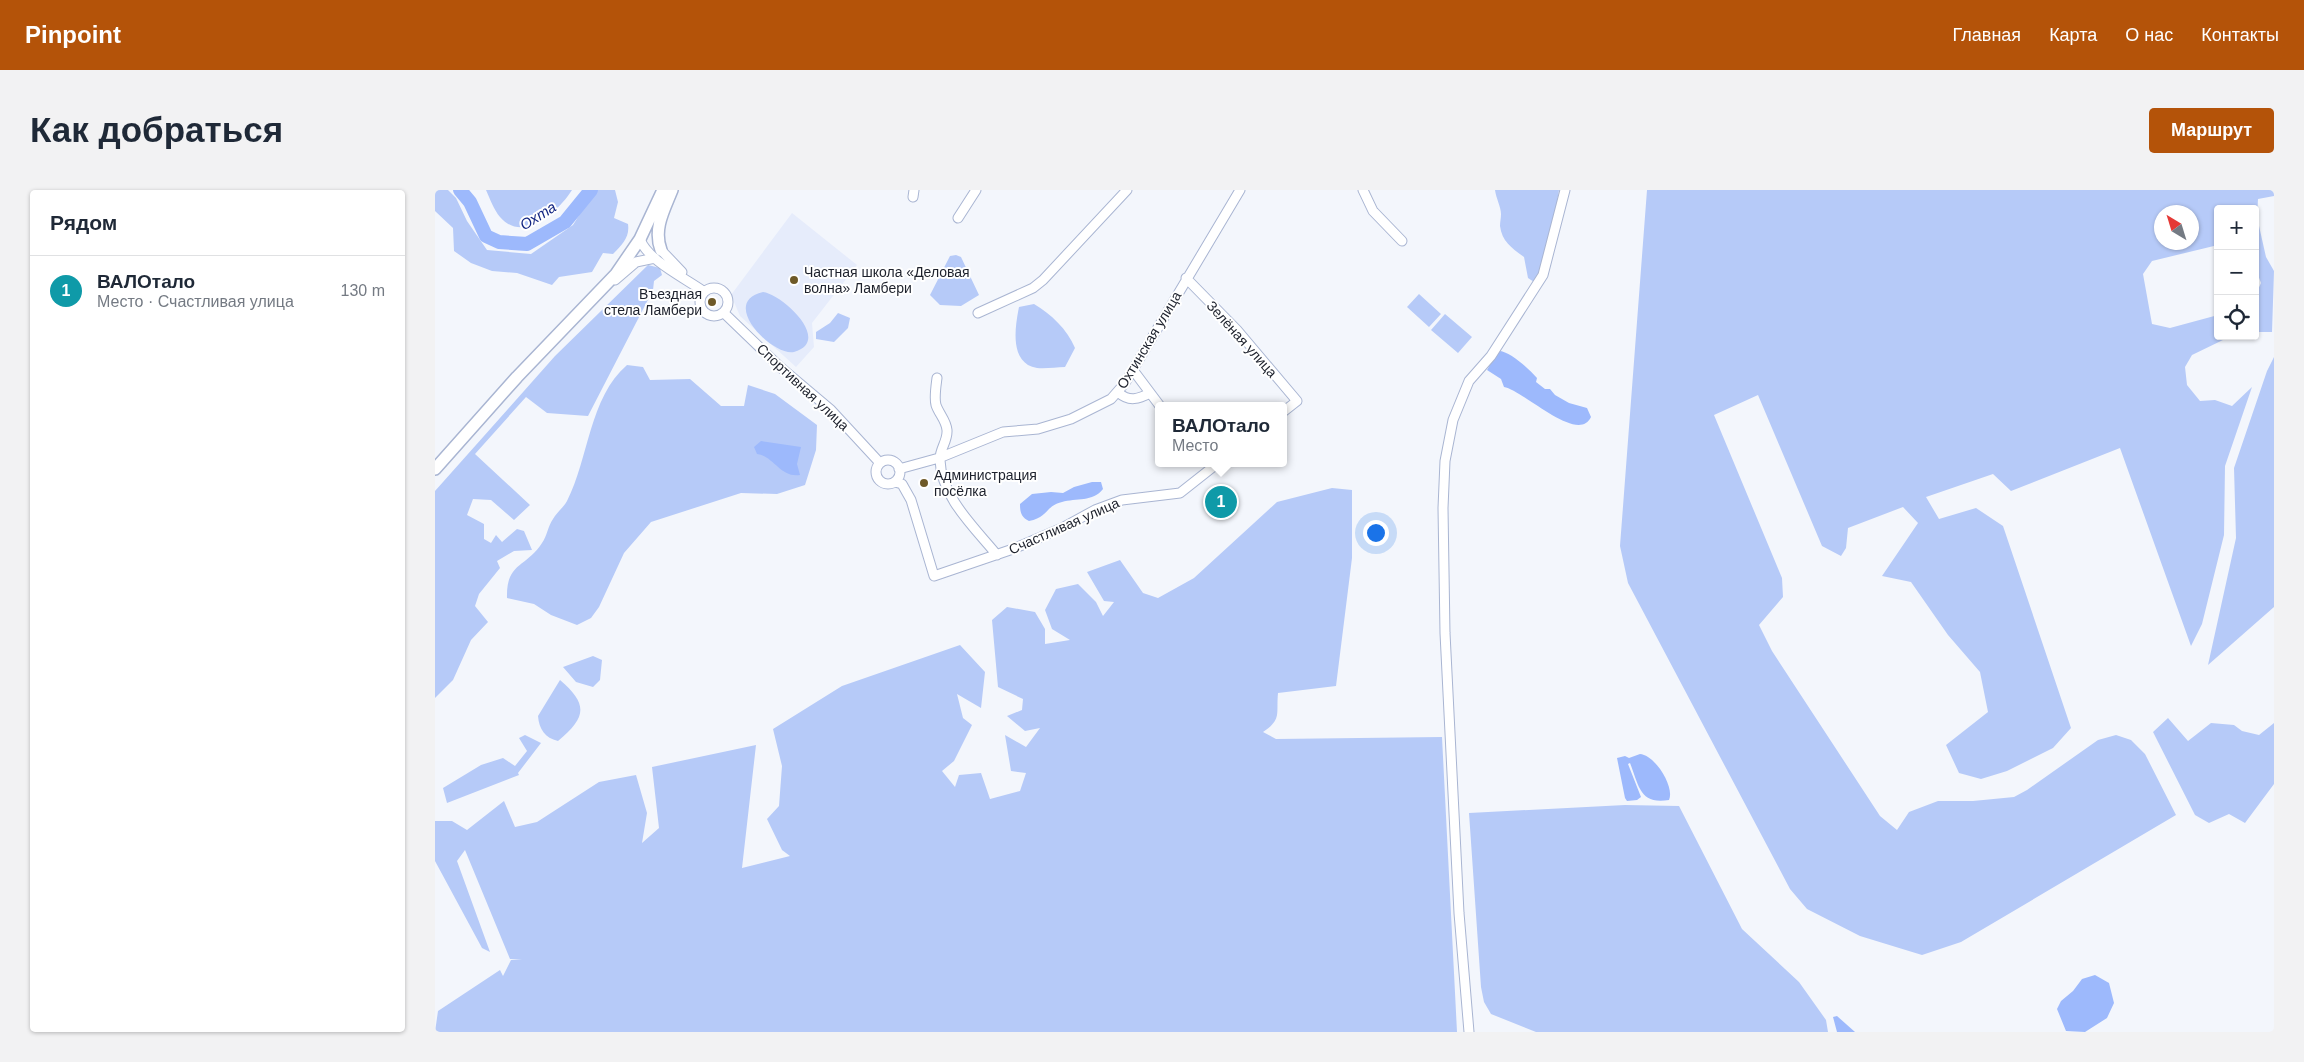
<!DOCTYPE html>
<html lang="ru">
<head>
<meta charset="utf-8">
<style>
  body { margin:0; font-family:Arial,sans-serif; background:#f2f2f3; color:#1f2937 }
  .controls { position:absolute; right:15px; top:15px; display:grid; overflow:hidden; border-radius:5px; box-shadow:0 1px 4px #0004 }
  .controls button { width:45px; height:45px; display:grid; place-items:center; padding:0; border:0; border-bottom:1px solid #e0e1e3; background:#fff; color:#1f2937; font:25px sans-serif }
  .compass { position:absolute; left:1719px; top:15px; width:45px; height:45px; border-radius:50%; background:#fff; box-shadow:0 1px 4px #0004; rotate:322deg }
  .you { position:absolute; left:940px; top:342px; width:18px; height:18px; margin:-12px; border:4px solid #fff; border-radius:50%; background:#1a73e8; box-shadow:0 0 0 8px #1a73e833 }
  .badge { display:grid; place-items:center; width:32px; height:32px; border-radius:50%; background:#b45309; color:#fff; font-size:16px; font-weight:700 }
  .pin { position:absolute; translate:-50% -50%; border:2px solid #fff; box-shadow:0 1px 5px #0006 }
  .popup { position:absolute; left:720px; top:212px; width:132px; height:65px; box-sizing:border-box; display:grid; place-content:center; border-radius:5px; background:#fff; filter:drop-shadow(0 1px 4px #0005); font-size:16px; white-space:nowrap; color:#747a83 }
  .popup b { font-size:19px; color:#1f2937 }
  .popup::after { content:''; position:absolute; left:50%; top:100%; margin-left:-10px; border:10px solid transparent; border-top-color:#fff }
  .list { margin:0; padding:0; list-style:none }
  h2 { display:flex; justify-content:space-between; align-items:center; height:65px; margin:0; padding:0 20px; font-size:21px }
  h2 small { font-size:16px; font-weight:400; color:#747a83 }
  .list li { display:grid; grid-template-columns:32px 1fr auto; gap:15px; align-items:center; box-sizing:border-box; height:70px; padding:0 20px; border-top:1px solid #e0e1e3 }
  .list b { display:block; font-size:19px; white-space:nowrap }
  .list p { margin:0; font-size:16px; white-space:nowrap; color:#747a83 }
  .list em { font-size:16px; font-style:normal; color:#747a83 }
  .icon { flex:none; width:28px; height:28px; fill:none; stroke:currentColor; stroke-width:2; stroke-linecap:round; stroke-linejoin:round }
  .map { position:relative; flex:none; width:1839px; height:842px; overflow:hidden; border-radius:5px }
  header { display:flex; align-items:center; gap:30px; box-sizing:border-box; height:70px; padding:0 25px; background:#b45309; color:#fff }
  header strong { font-size:24px }
  nav { display:flex; gap:28px; margin-inline-start:auto; font-size:18px }
  .intro { display:flex; align-items:center; justify-content:space-between; box-sizing:border-box; height:120px; padding:0 30px }
  h1 { margin:0; font-size:35px }
  .button { padding:12px 22px; border-radius:5px; background:#b45309; color:#fff; font-size:18px; font-weight:700 }
  main { display:flex; gap:30px; padding:0 30px }
  aside { flex:1; background:#fff; border-radius:5px; box-shadow:0 1px 4px #0004 }
  .map>svg:first-child { display:block }
</style>
</head>
<body>
<header>
<strong>Pinpoint</strong>
<nav><a>Главная</a><a>Карта</a><a>О нас</a><a>Контакты</a></nav>
</header>
<div class="intro"><h1>Как добраться</h1><a class="button">Маршрут</a></div>
<main>
<aside>
<h2>Рядом<small></small></h2>
<ul class="list">
<li><span class="badge" style="background:#0f9aa8">1</span><div><b>ВАЛОтало</b><p>Место · Счастливая улица</p></div><em>130 m</em></li>
</ul>
</aside>
<div class="map">
<svg width="1839" height="842" viewBox="0 0 1839 842">
  <rect width="100%" height="100%" fill="#f3f6fc"/>
  <path fill="#e6ecfb" d="M357,23L422,75L377,133L379,157L361,177L305,126L296,105Z"/>
  <path fill="#b6caf8" fill-rule="evenodd" d="M0,0H13L21,8L32,31L52,60L96,64L138,35L160,0H180L183,12L179,28L193,34C195,47 187,55 178,64L168,63L157,82L124,87L117,95L82,83L57,81L36,73L19,61L18,38L0,21Z
    M51,0H137C123,22 88,54 65,27C59,20 55,9 51,0Z
    M1060,0H1124C1119,30 1115,65 1099,92L1093,88L1089,67C1077,58 1067,52 1065,36C1065,32 1066,28 1066,24C1066,17 1061,8 1060,0Z
    M1212,0H1839V6L1823,9L1822,27L1831,67L1839,81L1837,142H1823C1817,127 1819,107 1826,93L1820,77V19H1783V55L1717,71L1708,84L1717,134L1735,138L1783,125V146H1791L1790,149L1757,165L1750,177L1752,195L1765,211L1780,210L1797,216L1817,197L1790,276L1789,345L1767,434L1756,456L1685,258L1576,301L1558,284L1491,307L1504,329L1541,318L1568,336L1636,538L1618,558L1572,581L1546,589L1524,583L1511,555L1553,522L1545,482L1513,445L1476,392L1447,386L1483,333L1468,317L1413,338L1411,358L1406,366L1387,356L1323,205L1279,225L1347,388L1348,407L1324,435L1337,461L1445,626L1462,640L1474,622L1503,611H1538L1579,607L1592,600L1663,550L1681,545L1696,550L1710,564L1741,625L1526,752L1487,765L1425,746L1372,719L1355,699L1193,393L1185,356ZM1726,22H1756V52H1726Z
    M521,65L526,67L544,105L526,116L505,115L495,105L515,66Z
    M213,75L225,78L227,85L219,91L218,100L153,226L112,223L91,207L40,264L95,315L79,330L56,310L38,309L32,325L49,334V349L56,353L61,345L67,352L82,339L89,341L97,360L79,361L62,371L65,378L44,404L40,416L53,432L36,450L18,490L0,508V301L120,166Z
    M328,102C347,104 398,151 359,162C338,167 283,112 328,102Z
    M984,104L1006,124L994,137L972,117Z
    M599,114C616,124 632,139 640,158L630,177C621,177 611,179 602,178C574,173 580,137 584,117Z
    M403,123L415,128L413,138L399,152L381,149V142L395,133Z
    M1010,124L1037,147L1023,163L996,140Z
    M1839,167V417L1773,475L1801,348L1799,278L1832,181Z
    M192,175L208,177L215,190L255,189L286,216H309L313,195L340,204L382,235L381,260L370,295L342,304L306,303L216,332L189,363L164,417L156,428L142,435L116,425L99,414L72,408C71,372 91,378 107,353C112,346 113,336 118,329C122,322 129,317 132,311C154,268 154,208 192,175Z
    M897,298L917,300V368L901,496L843,503C841,525 847,529 828,542L841,549L1007,547L1022,842H0L3,821L65,780L68,786L76,770L87,769H75L30,660L22,671L55,762L47,758L0,671V631H17L32,640L69,611L80,637L102,632L164,592L201,585L212,623L207,653L224,638L217,577L321,555L307,678L355,666L347,660L332,629L344,616L347,576L338,539L407,496L525,455L550,482L546,518L522,504L528,528L537,535L519,571L507,581L520,597L524,585L546,583L555,609L585,601L591,583L576,581L570,545L591,557L605,538L590,541L572,526L587,520L588,509L563,497L557,430L572,417L600,422L610,439V454L635,450L617,439L610,420L621,399L643,394L661,412L668,426L679,412L669,411L652,382L685,370L708,403L723,408L759,388L842,312Z
    M158,466L167,470L165,490L158,497L141,492L128,477Z
    M125,490C153,514 152,527 123,551C110,548 104,539 103,526Z
    M1733,528L1753,551L1776,533L1799,535L1807,541L1824,545L1839,533V594L1810,633L1794,624L1774,633L1760,625L1718,542Z
    M90,545L106,553L83,583L84,585L12,613L8,598L46,575L68,568L80,576L92,561L84,548Z
    M1190,615L1244,616L1307,739L1364,792L1391,830L1393,842H1101L1056,824L1049,812L1046,797L1034,623Z"/>
  <path fill="#9db9fc" d="M1063,161C1074,160 1094,179 1102,188L1101,192L1110,199H1115L1120,205L1134,213L1152,218L1156,227C1143,255 1088,200 1069,197L1066,189L1052,180Z
    M326,251L366,257L362,274L365,285C345,288 339,266 322,264L319,257Z
    M657,292H666L668,299C658,312 641,308 627,312C610,316 614,327 594,331C586,327 585,322 585,314L597,304L616,302L628,303L639,297Z
    M1205,564C1220,565 1240,597 1234,610C1205,615 1204,596 1195,573L1193,574L1206,607L1202,610L1192,611L1190,608L1182,568L1190,566L1194,568Z
    M1660,785L1674,793L1679,813L1672,828L1650,842L1631,841L1622,819L1626,811L1638,801L1647,789Z
    M1402,826L1420,842H1402L1398,827Z"/>
  <g fill="none" stroke-linecap="round" stroke-linejoin="round">
    <path stroke="#9db9fc" stroke-width="14" d="M25,0L35,12L51,46L64,52L92,54L130,32L156,0"/>
    <defs>
      <path id="street" d="M928,0L938,21L967,51
        M478,7L479,0
        M523,28L541,0
        M205,49C212,70 250,88 268,101
        M226,60L247,82
        M751,88L802,140L862,211L848,222
        M180,90L201,72L220,68
        M265 112a14 14 0 1 1 28 0a14 14 0 1 1-28 0Z
        M289,123L345,177L396,220L445,273
        M543,123L598,98L608,90L692,0
        M698,180L725,216
        M502,188C501,196 499,208 501,215C504,224 511,230 512,240C513,251 504,260 505,270C506,307 540,338 562,365
        M684,203C694,212 704,209 715,203
        M441 282a12 12 0 1 1 24 0a12 12 0 1 1-24 0Z
        M464,279L504,268L568,242L603,239L636,229L676,209L690,193L805,0
        M460,292L467,294L476,310L499,386L578,359L627,338L660,320L687,310L745,303L783,273
        M1034,842L1024,723L1010,443L1008,318L1010,271L1018,230L1034,191L1056,166L1108,85L1130,0"/>
      <path id="secondary" d="M226,60C218,39 229,20 237,0
        M0,279L82,187L181,84L205,49L228,0"/>
    </defs>
    <use href="#street" stroke="#a9b5d2" stroke-width="11"/>
    <use href="#secondary" stroke="#a9b5d2" stroke-width="14"/>
    <use href="#street" stroke="#fff" stroke-width="9"/>
    <use href="#secondary" stroke="#fff" stroke-width="11"/>
  </g>
  <g fill="#6e5928" stroke="#fff" stroke-width="2">
    <circle cx="359" cy="90" r="5"/>
    <circle cx="277" cy="112" r="5"/>
    <circle cx="489" cy="293" r="5"/>
  </g>
  <g text-anchor="middle" stroke-width="4" stroke-linejoin="round" paint-order="stroke">
    <g font-size="14" fill="#1d212c" stroke="#fff" text-anchor="start">
      <text x="369" y="87">Частная школа «Деловая<tspan x="369" dy="16">волна» Ламбери</tspan></text>
      <text x="267" y="109" text-anchor="end">Въездная<tspan x="267" dy="16">стела Ламбери</tspan></text>
      <text x="499" y="290">Администрация<tspan x="499" dy="16">посёлка</tspan></text>
    </g>
    <g font-size="14" fill="#1d212c" stroke="#fff">
      <text transform="translate(807 149) rotate(48)" y="5">Зелёная улица</text>
      <text transform="translate(714 150) rotate(-59)" y="5">Охтинская улица</text>
      <text transform="translate(368 197) rotate(43)" y="5">Спортивная улица</text>
      <text transform="translate(629 336) rotate(-24)" y="5">Счастливая улица</text>
    </g>
    <g font-size="15" font-style="italic" fill="#112481" stroke="#fff">
      <text transform="translate(103 26) rotate(-32)" y="5">Охта</text>
    </g>
  </g>
</svg>
<div class="controls">
<button>+</button>
<button>−</button>
<button><svg class="icon" aria-label="locate" viewBox="0 0 24 24"><circle cx="12" cy="12" r="6"/><path d="M12 2v4M12 18v4M2 12h4M18 12h4"/></svg></button>
</div>
<svg class="compass" viewBox="-18 -18 36 36"><path d="M0-13l5 13h-10z" fill="#e53935"/><path d="M0 13l5-13h-10z" fill="#747a83"/></svg>
<div class="you"></div>
<div class="pin badge" style="left:786px;top:312px;background:#0f9aa8">1</div>
<div class="popup"><b>ВАЛОтало</b>Место</div>
</div>
</main>
</body>
</html>
